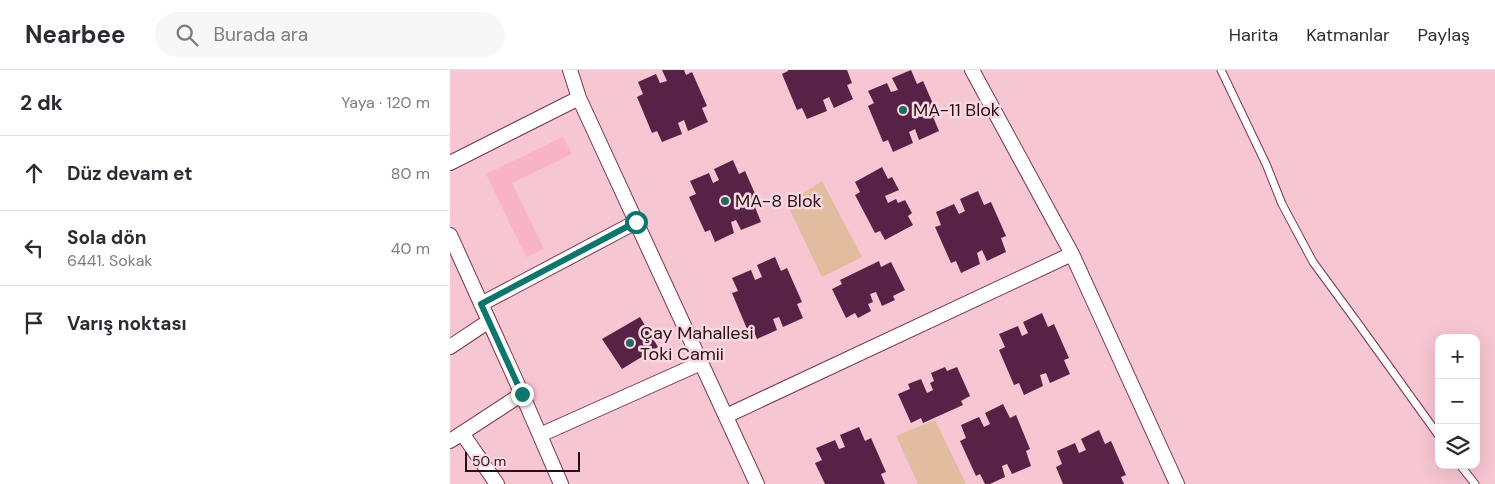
<!DOCTYPE html>
<html lang="tr">
<head>
<meta charset="utf-8">
<style>
  body { margin:0; font-family:"DM Sans",sans-serif; background:#f7f7f7; color:#2b2b33 }
  .controls { position:absolute; right:15px; bottom:15px; display:grid; overflow:hidden; border-radius:10px; box-shadow:0 5px 20px #0002 }
  .controls button { width:45px; height:45px; display:grid; place-items:center; padding:0; border:0; border-bottom:1px solid #e1e1e2; background:#fff; color:#2b2b33; font:25px sans-serif }
  .scale { position:absolute; left:15px; bottom:12px; width:115px; box-sizing:border-box; padding-left:5px; border:2px solid #270d15; border-top:0; font-size:14px; line-height:18px; white-space:nowrap; color:#270d15; -webkit-text-stroke:4px #f9d8e0; paint-order:stroke }
  .stop { position:absolute; width:15px; height:15px; margin:-11px; border:4px solid #0f766e; border-radius:50%; background:#fff }
  .stop.end { background:#0f766e; border-color:#fff; box-shadow:0 1px 5px #0008 }
  .list { margin:0; padding:0; list-style:none }
  h2 { display:flex; justify-content:space-between; align-items:center; height:65px; margin:0; padding:0 20px; font-size:21px }
  h2 small { font-size:16px; font-weight:400; color:#7c7c81 }
  .list li { display:grid; grid-template-columns:32px 1fr auto; gap:15px; align-items:center; box-sizing:border-box; height:75px; padding:0 20px; border-top:1px solid #e1e1e2 }
  .list b { display:block; font-size:19px; white-space:nowrap }
  .list p { margin:0; font-size:16px; white-space:nowrap; color:#7c7c81 }
  .list em { font-size:16px; font-style:normal; color:#7c7c81 }
  .icon { flex:none; width:28px; height:28px; fill:none; stroke:currentColor; stroke-width:2; stroke-linecap:round; stroke-linejoin:round }
  .map { position:relative; flex:none; width:1045px; height:414px; overflow:hidden }
  header { display:flex; align-items:center; gap:30px; box-sizing:border-box; height:70px; padding:0 25px; background:#fff; border-bottom:1px solid #e1e1e2 }
  header strong { font-size:24px }
  nav { display:flex; gap:28px; margin-inline-start:auto; font-size:18px }
  .search { width:350px; height:45px; background:#f7f7f7; display:flex; align-items:center; gap:12px; box-sizing:border-box; padding:0 18px; border-radius:28px; color:#7c7c81; font-size:19px }
  main { display:flex }
  aside { flex:1; background:#fff }
  .map>svg:first-child { display:block }
</style>
</head>
<body>
<header>
<strong>Nearbee</strong>
<div class="search"><svg class="icon" aria-label="search" viewBox="0 0 24 24"><circle cx="10" cy="10" r="6"/><path d="M15 15l6 6"/></svg>Burada ara</div>
<nav><a>Harita</a><a>Katmanlar</a><a>Paylaş</a></nav>
</header>
<main>
<aside>
<h2>2 dk<small>Yaya · 120 m</small></h2>
<ul class="list">
<li><svg class="icon" aria-label="ahead" viewBox="0 0 24 24"><path d="M12 20V5M6 11l6-6 6 6"/></svg><div><b>Düz devam et</b></div><em>80 m</em></li>
<li><svg class="icon" aria-label="left" viewBox="0 0 24 24"><path d="M17 20v-9H6M10 6l-5 5 5 5"/></svg><div><b>Sola dön</b><p>6441. Sokak</p></div><em>40 m</em></li>
<li><svg class="icon" aria-label="arrive" viewBox="0 0 24 24"><path d="M6 21V4h12l-3 4 3 4H6"/></svg><div><b>Varış noktası</b></div></li>
</ul>
</aside>
<div class="map">
<svg width="1045" height="414" viewBox="0 0 1045 414">
  <rect width="100%" height="100%" fill="#f6c6d2"/>
  <path fill="#f8b4c6" d="M113,67L122,84L62,113L94,179L76,187L36,104Z"/>
  <path fill="#e1bc9e" d="M372,111L412,187L372,207L337,134Z
    M485,350L516,414H468L446,366Z"/>
  <path fill="#582247" d="M212,0H234L236,5L242,2L257,36L252,38L258,52L238,61L234,50L228,53L232,64L212,72L207,61L202,63L187,27L193,24L188,12L206,4L210,13L217,11Z
    M338,0H397L402,13L397,15L403,29L384,38L379,27L373,30L377,41L357,49L352,38L347,40L332,4L338,1Z
    M461,0L467,14L473,11L488,45L483,47L489,61L469,70L465,59L459,62L463,73L443,82L438,70L433,72L418,36L424,33L418,21L437,13L441,22L448,20L442,8Z
    M283,90L289,104L295,101L310,135L305,137L311,152L291,160L286,150L281,152L284,163L265,172L260,160L255,162L239,127L246,124L240,111L259,103L263,113L269,110L264,99Z
    M432,97L438,109L442,107L449,120L435,126L438,133L446,129L448,133L455,130L462,143L458,146L463,155L435,170L430,161L425,163L405,125L410,122L405,112Z
    M528,121L534,135L541,132L556,166L551,168L556,182L537,191L532,180L527,183L530,194L511,203L506,191L501,193L485,157L491,155L486,142L504,134L509,144L515,141L510,129Z
    M325,187L331,201L337,198L352,232L347,234L353,248L333,257L329,247L323,249L327,260L307,269L302,257L297,259L282,223L288,221L282,208L301,200L305,210L312,207L307,195Z
    M429,191L431,197L441,192L455,220L443,226L445,230L432,236L426,222L420,224L423,232L418,234L421,241L408,248L405,243L396,248L382,219L392,214L390,210Z
    M592,243L598,257L604,254L619,288L614,290L620,304L600,313L596,303L590,305L593,316L574,325L569,313L564,315L549,280L555,277L549,264L568,256L572,266L578,263L573,252Z
    M190,247L208,277L172,299L152,269Z
    M495,297L497,301L507,297L520,326L511,331L513,335L473,353L471,348L461,353L448,324L460,319L458,314L471,309L477,323L483,320L480,313L484,311L481,303Z
    M553,334L560,348L566,345L580,379L576,381L581,396L562,404L557,394L552,396L555,407L540,414H535L530,404L526,406L510,371L516,368L511,355L529,347L534,357L540,354L535,343Z
    M409,357L415,371L421,368L436,402L431,404L435,414H375L365,393L372,390L366,378L385,370L389,379L395,377L390,365Z
    M649,360L655,374L661,371L676,405L671,407L674,414H613L606,397L612,394L607,381L625,373L629,383L636,380L631,369Z"/>
  <g fill="none" stroke-linecap="round" stroke-linejoin="round">
    <defs>
      <path id="service" d="M771,0L816,94L832,134L863,192L907,252L989,366
        M1010,395L1025,414"/>
      <path id="minor" d="M120,0L129,28L307,414
        M522,0L622,184L727,414
        M0,93L129,28
        M0,165L72,324L111,414
        M31,234L186,152
        M0,277L39,251
        M276,346L622,184
        M12,363L47,414
        M90,365L251,293
        M0,371L72,324"/>
    </defs>
    <use href="#service" stroke="#78374c" stroke-width="9"/>
    <use href="#minor" stroke="#78374c" stroke-width="16"/>
    <use href="#service" stroke="#fff" stroke-width="7"/>
    <use href="#minor" stroke="#fff" stroke-width="14"/>
  </g>
  <g fill="none" stroke-linecap="round" stroke-linejoin="round">
    <path stroke="#0f766e" stroke-width="6" d="M72,324L31,234L186,152"/>
  </g>
  <g fill="#236b60" stroke="#f9d8e0" stroke-width="2">
    <circle cx="453" cy="40" r="5"/>
    <circle cx="275" cy="131" r="5"/>
    <circle cx="180" cy="273" r="5"/>
  </g>
  <g text-anchor="middle" stroke-width="5" stroke-linejoin="round" paint-order="stroke">
    <g font-size="18" fill="#270d15" stroke="#f9d8e0" text-anchor="start">
      <text x="463" y="46">MA-11 Blok</text>
      <text x="285" y="137">MA-8 Blok</text>
      <text x="190" y="269">Çay Mahallesi<tspan x="190" dy="21">Toki Camii</tspan></text>
    </g>
  </g>
</svg>
<div class="controls">
<button>+</button>
<button>−</button>
<button><svg class="icon" aria-label="layers" viewBox="0 0 24 24"><path d="M12 4l9 5-9 5-9-5zM3 14l9 5 9-5"/></svg></button>
</div>
<div class="scale">50 m</div>
<div class="stop" style="left:186px;top:152px"></div>
<div class="stop end" style="left:72px;top:324px"></div>
</div>
</main>
</body>
</html>
